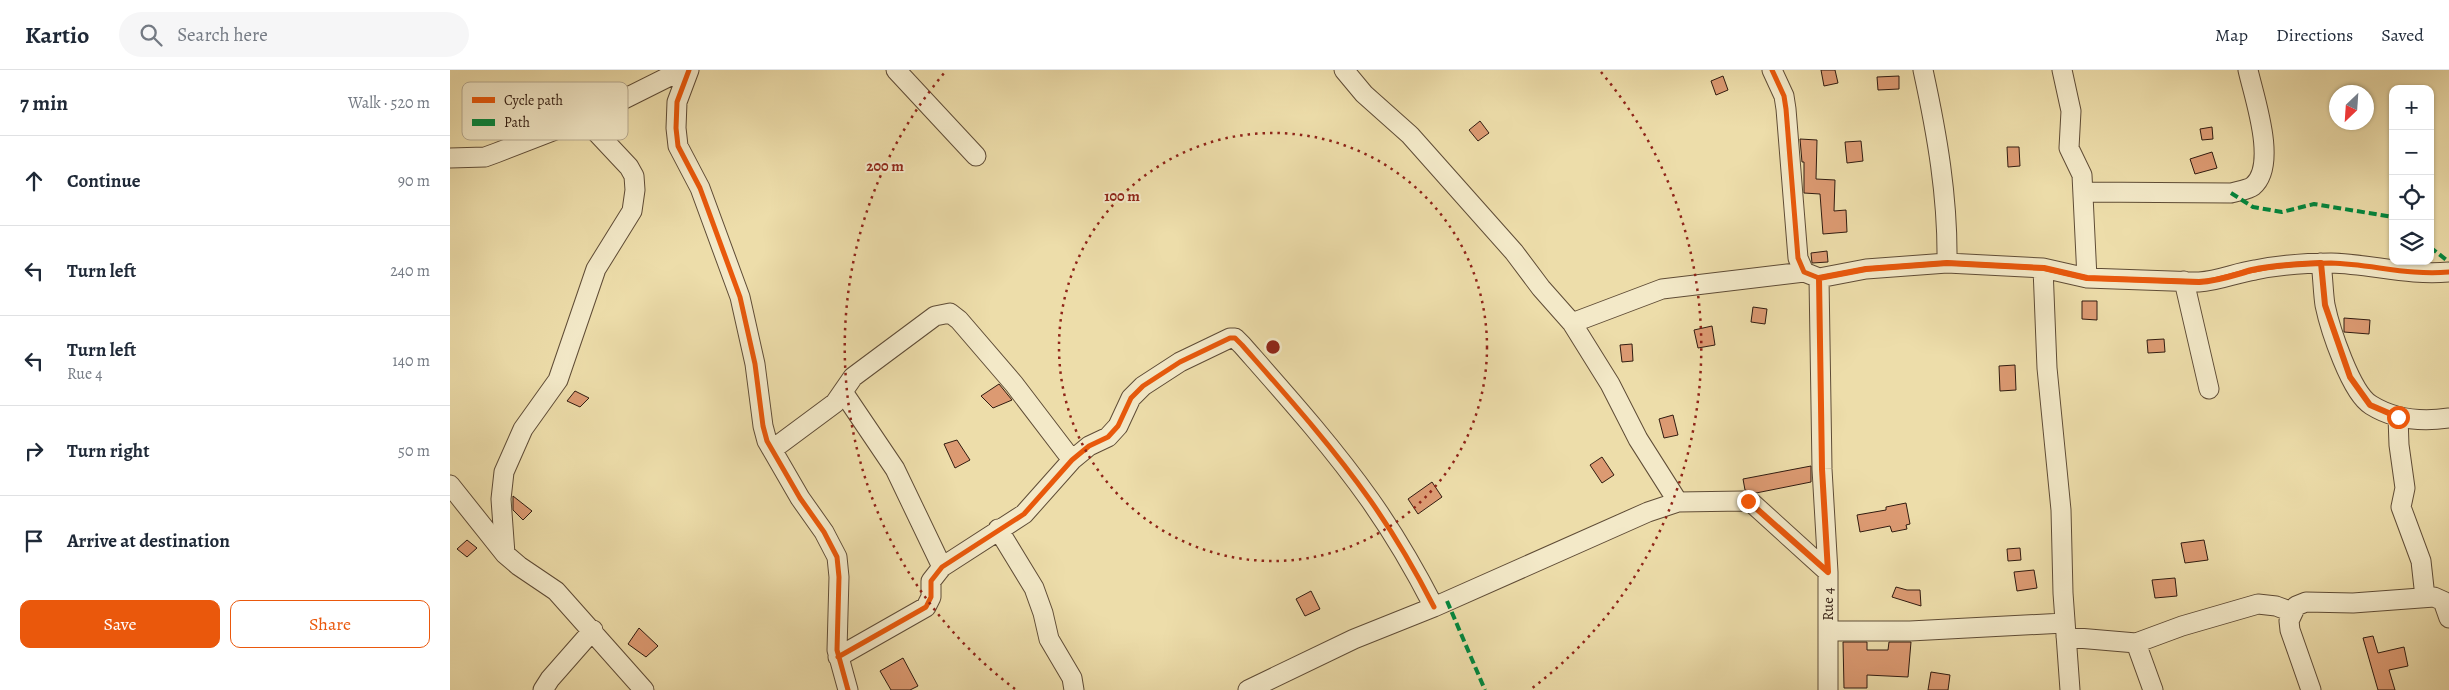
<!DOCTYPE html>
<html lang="en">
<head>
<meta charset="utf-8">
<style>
  body { margin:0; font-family:Alegreya,serif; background:#f6f6f7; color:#1f2937 }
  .controls { position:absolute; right:15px; top:15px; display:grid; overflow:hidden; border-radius:10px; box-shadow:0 1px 4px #0004 }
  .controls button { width:45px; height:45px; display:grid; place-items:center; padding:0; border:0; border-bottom:1px solid #e0e1e3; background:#fff; color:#1f2937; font:25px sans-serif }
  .compass { position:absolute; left:1879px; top:15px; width:45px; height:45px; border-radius:50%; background:#fff; box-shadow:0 1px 4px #0004; rotate:205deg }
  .stop { position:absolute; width:15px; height:15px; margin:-11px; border:4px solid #ea580c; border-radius:50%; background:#fff }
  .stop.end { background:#ea580c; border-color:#fff; box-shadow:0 1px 5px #0008 }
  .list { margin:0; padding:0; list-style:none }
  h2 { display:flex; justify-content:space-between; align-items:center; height:65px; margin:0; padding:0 20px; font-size:21px }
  h2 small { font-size:16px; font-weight:400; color:#747a83 }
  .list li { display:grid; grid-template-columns:32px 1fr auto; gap:15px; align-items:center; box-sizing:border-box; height:90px; padding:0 20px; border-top:1px solid #e0e1e3 }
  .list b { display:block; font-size:19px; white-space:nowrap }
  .list p { margin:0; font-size:16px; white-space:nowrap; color:#747a83 }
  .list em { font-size:16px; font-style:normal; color:#747a83 }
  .actions { display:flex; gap:10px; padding:15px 20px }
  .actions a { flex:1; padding:11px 0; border:1px solid #ea580c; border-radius:10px; text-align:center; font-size:18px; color:#ea580c }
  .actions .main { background:#ea580c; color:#fff }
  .icon { flex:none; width:28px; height:28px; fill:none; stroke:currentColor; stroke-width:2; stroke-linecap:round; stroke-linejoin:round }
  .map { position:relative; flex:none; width:1999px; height:620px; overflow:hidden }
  header { display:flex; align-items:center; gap:30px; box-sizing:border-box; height:70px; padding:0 25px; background:#fff; border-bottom:1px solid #e0e1e3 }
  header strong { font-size:24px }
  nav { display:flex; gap:28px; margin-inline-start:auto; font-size:18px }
  .search { width:350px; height:45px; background:#f6f6f7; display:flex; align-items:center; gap:12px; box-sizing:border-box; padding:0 18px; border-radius:28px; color:#747a83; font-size:19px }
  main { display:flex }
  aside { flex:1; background:#fff }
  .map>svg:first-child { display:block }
</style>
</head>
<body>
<header>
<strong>Kartio</strong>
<div class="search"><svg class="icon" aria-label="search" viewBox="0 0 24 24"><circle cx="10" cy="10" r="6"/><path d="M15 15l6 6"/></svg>Search here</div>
<nav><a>Map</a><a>Directions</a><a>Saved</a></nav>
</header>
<main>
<aside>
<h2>7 min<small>Walk · 520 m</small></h2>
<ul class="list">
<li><svg class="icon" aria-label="ahead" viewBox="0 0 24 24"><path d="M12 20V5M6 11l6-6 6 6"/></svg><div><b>Continue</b></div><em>90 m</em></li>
<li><svg class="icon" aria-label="left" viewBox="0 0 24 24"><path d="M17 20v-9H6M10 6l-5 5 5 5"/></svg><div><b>Turn left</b></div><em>240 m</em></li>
<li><svg class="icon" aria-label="left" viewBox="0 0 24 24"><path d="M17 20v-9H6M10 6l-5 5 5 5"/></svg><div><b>Turn left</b><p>Rue 4</p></div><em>140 m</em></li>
<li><svg class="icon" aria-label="right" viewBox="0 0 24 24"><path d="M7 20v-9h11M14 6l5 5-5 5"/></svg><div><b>Turn right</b></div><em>50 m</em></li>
<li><svg class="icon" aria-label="arrive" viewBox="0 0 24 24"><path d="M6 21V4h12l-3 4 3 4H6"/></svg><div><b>Arrive at destination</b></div></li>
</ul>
<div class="actions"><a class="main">Save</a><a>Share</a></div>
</aside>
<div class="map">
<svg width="1999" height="620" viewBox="0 0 1999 620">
  <rect width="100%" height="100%" fill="#edddaa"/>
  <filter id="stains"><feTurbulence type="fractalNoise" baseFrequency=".004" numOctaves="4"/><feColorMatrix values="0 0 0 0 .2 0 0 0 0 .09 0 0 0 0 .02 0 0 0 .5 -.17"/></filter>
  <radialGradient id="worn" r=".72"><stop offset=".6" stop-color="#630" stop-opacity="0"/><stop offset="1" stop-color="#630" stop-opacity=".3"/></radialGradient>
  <path fill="#dc9a72" stroke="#301b10" d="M1371,0H1385L1388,13L1374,16Z
    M1273,6L1278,20L1266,25L1261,11Z
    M1449,6V19L1428,20L1427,7Z
    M1030,51L1039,63L1028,71L1019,60Z
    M1762,57L1763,69L1752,70L1750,59Z
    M1350,69L1367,70L1366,109L1385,110L1384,141L1396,140L1397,162L1373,164L1370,124L1354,123V92H1352Z
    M1411,71L1413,91L1397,93L1395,72Z
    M1557,77H1569L1570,96L1558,97Z
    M1762,82L1767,98L1745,104L1740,89Z
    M1377,181L1378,192L1362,193L1361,183Z
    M1632,231H1647V250L1632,249Z
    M1303,237L1317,239L1315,254L1301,252Z
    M1894,248L1920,250L1919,264L1894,262Z
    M1262,256L1265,275L1248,278L1244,260Z
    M1714,269L1715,282L1698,283L1697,270Z
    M1182,274L1183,291L1172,292L1170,275Z
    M1565,295L1566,320L1550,321L1549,296Z
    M549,314L562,330L543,338L531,326Z
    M125,321L139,328L130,337L117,331Z
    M1223,345L1228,365L1214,368L1209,349Z
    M507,370L520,390L505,398L494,374Z
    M1152,387L1164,405L1152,413L1140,395Z
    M1361,396V412L1306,423L1295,420L1293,409Z
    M982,412L992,427L968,444L958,429Z
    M63,426L82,441L73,450L63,440Z
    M1456,433L1460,454L1456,455L1457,459L1442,462L1440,456L1410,462L1407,445L1436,440V437Z
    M17,470L27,478L17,487L7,479Z
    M1754,470L1758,490L1735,493L1731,473Z
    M1570,478L1571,490L1558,491L1557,479Z
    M1584,500L1587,518L1567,521L1564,502Z
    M1725,508L1727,526L1705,528L1702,510Z
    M1446,517L1457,520H1470L1471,536L1442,527Z
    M861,521L870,539L855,546L846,529Z
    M189,558L208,576L196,587L178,574Z
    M1923,566L1928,583L1954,577L1958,596L1939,600L1945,620H1928L1913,568Z
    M1393,572H1417V580H1438L1439,572H1461L1458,607L1417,605V618H1394Z
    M453,588L468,616L460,620H441L430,601Z
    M1481,602L1500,605L1498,620H1478Z"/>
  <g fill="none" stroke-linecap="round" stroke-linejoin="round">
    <defs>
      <path id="minor" d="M239,0L227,32L226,58L228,76L250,118L290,227L305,294L313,356L317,371L350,428L374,462L387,487L389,507L387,580L398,620
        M446,0L526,86
        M894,0L914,24L960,65L1064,182L1091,218L1122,253L1160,314L1188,369L1228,432
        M1322,0L1334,26L1336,39L1348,188L1354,202L1369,208L1416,199L1497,193L1593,198L1637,208L1749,212C1769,211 1785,203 1805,200C1829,195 1855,193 1881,193C1921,194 1959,206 1999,202
        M1473,0C1487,64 1498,127 1497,193
        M1612,0L1621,41L1619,78L1632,105L1637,208
        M0,88L35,87L46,83L134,49L232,0
        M1634,122L1781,123C1787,121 1798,120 1803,116C1828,95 1804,27 1798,0
        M1871,193C1873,207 1873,222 1875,235C1880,259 1901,323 1921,335C1945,350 1972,352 1999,348
        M1593,198L1597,298L1611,440L1613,523L1620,620
        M1369,208L1372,399L1378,502V620
        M1734,211L1759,319
        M1122,253L1212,219L1354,202
        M393,322L445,399L492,497
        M1948,347L1949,375L1955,418L1951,437L1971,491L1975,527
        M323,379L385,333L403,307L485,246L500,243L509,250L564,314L622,390
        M0,415L55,484L69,496L106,521L194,620
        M548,459L584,518L593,543L599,569L622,608L624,620
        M55,484L51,429L54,402L73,359L108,310L146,199L182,141L185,120L184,106L179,97L134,49
        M1378,561H1460L1614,553
        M1616,567L1686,573L1732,556L1808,534L1826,536L1842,542
        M1686,573L1703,620
        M388,587L476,537L481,527V511L492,497L574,444L622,390L639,376L658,367L668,356L681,328L693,316L730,292L780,268H785L792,275C836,325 881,375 920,430C944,464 965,500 984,537
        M93,620L100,609L143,560
        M798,620L904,569L984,537L1198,442L1228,432L1294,431L1302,433L1378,502
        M1861,620L1840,560L1839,551L1846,536L1856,532L1903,533L1984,527L1993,531L1999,548"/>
    </defs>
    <use href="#minor" stroke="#5f4c36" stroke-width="21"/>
    <use href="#minor" stroke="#f3e9c8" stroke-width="19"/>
    <path stroke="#00873e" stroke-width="4" stroke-dasharray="8 4" stroke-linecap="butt" d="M1781,123L1803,137L1832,142L1864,134L1943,147
      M1980,177L1999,192
      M997,531L1035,620"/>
    <defs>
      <path id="cycleway" d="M239,0L227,32L226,58L228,76L250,118L290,227L305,294L313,356L317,371L350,428L374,462L387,487L389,507L387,580L398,620
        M1322,0L1334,26L1336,39L1348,188L1354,202L1369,208L1416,199L1497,193L1593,198L1637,208L1749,212C1769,211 1785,203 1805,200C1829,195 1855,193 1881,193C1921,194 1959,206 1999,202
        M388,587L476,537L481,527V511L492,497L574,444L622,390L639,376L658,367L668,356L681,328L693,316L730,292L780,268H785L792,275C836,325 881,375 920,430C944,464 965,500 984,537"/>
    </defs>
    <use href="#cycleway" stroke="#f3e9c8" stroke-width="8"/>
    <use href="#cycleway" stroke="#e8590c" stroke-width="5"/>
  </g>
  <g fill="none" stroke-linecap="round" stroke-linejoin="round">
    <path stroke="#ea580c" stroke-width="6" d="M1298,431L1378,502L1372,399L1369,208L1416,199L1497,193L1594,198L1637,208L1749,212C1768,211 1784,205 1802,200C1824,195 1848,194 1871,193L1875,235L1900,307L1920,335L1948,347"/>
  </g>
  <g fill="none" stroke="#8f2418" stroke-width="2.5" stroke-dasharray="2.5 5">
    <circle cx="823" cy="277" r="214"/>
    <path d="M565 619A428 428 0 0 1 495 2M1151 2A428 428 0 0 1 1081 619"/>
  </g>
  <g text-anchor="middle" stroke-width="4" stroke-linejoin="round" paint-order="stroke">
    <g font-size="15" fill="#301b10" stroke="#f3e9c8">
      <text transform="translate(1378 534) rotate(-90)" y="5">Rue 4</text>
    </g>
  </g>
  <rect x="12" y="12" width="166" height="58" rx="8" fill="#f3e9c8" stroke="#b8ab91" stroke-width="1"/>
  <rect x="22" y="27" width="23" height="6" fill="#e8590c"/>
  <rect x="22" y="49" width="23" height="7" fill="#00873e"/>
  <g font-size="14" fill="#301b10">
    <text x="54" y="35">Cycle path</text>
    <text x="54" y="57">Path</text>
  </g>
  <circle cx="823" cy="277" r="8" fill="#8f2418" stroke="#f3e9c8" stroke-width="2.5"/>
  <g font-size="15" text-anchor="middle" font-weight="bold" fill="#8f2418" stroke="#f3e9c8" stroke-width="4" stroke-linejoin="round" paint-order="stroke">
    <text x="435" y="101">200 m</text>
    <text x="672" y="131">100 m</text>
  </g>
  <rect width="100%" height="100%" filter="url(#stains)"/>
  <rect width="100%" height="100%" fill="url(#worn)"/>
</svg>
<div class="controls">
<button>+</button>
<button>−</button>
<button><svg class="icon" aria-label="locate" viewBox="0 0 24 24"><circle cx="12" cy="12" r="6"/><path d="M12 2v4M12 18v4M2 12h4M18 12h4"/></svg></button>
<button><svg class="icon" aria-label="layers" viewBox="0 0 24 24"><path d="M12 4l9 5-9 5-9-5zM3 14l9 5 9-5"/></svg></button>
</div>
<svg class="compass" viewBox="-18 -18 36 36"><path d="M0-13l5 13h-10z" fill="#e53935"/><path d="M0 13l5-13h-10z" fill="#747a83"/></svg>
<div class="stop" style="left:1948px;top:347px"></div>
<div class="stop end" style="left:1298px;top:431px"></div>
</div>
</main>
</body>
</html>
